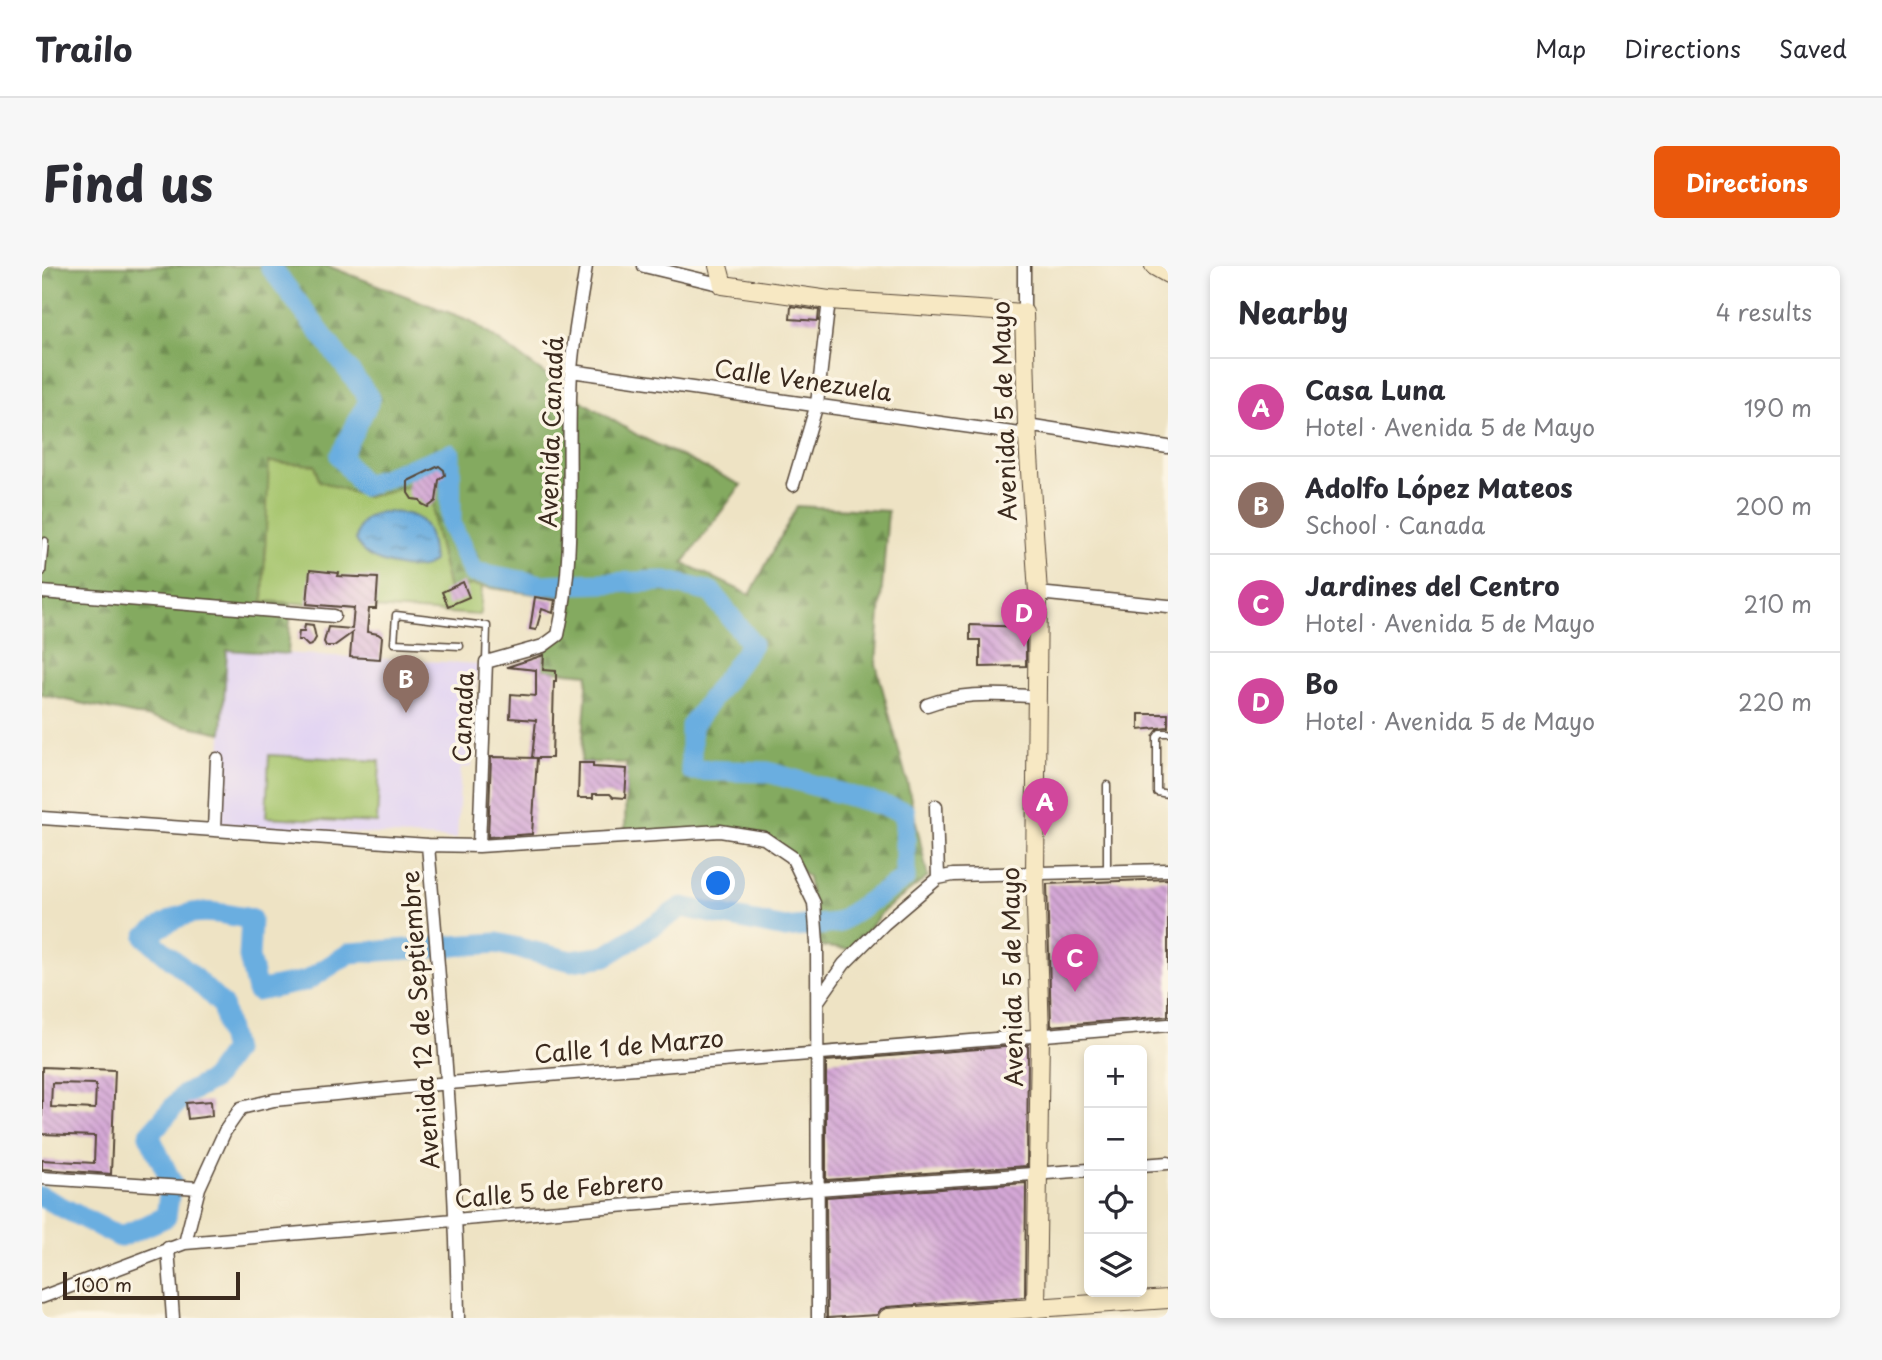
<!DOCTYPE html>
<html lang="en">
<head>
<meta charset="utf-8">
<style>
  body { margin:0; font-family:"Playpen Sans",sans-serif; background:#f7f7f7; color:#2b2b33 }
  .controls { position:absolute; right:21px; bottom:21px; display:grid; overflow:hidden; border-radius:10px; box-shadow:0 4px 10px #0003 }
  .controls button { width:63px; height:63px; display:grid; place-items:center; padding:0; border:0; border-bottom:2px solid #e1e1e2; background:#fff; color:#2b2b33; font:35px sans-serif }
  .scale { position:absolute; left:21px; bottom:18px; width:177px; box-sizing:border-box; padding-left:7px; border:4px solid #3b2a1e; border-top:0; font-size:19px; line-height:24px; white-space:nowrap; color:#3b2a1e; -webkit-text-stroke:5px #fcf5e5; paint-order:stroke }
  .you { position:absolute; left:677px; top:618px; width:24px; height:24px; margin:-18px; border:5px solid #fff; border-radius:50%; background:#1a73e8; box-shadow:0 0 0 10px #1a73e833 }
  .badge { display:grid; place-items:center; width:46px; height:46px; border-radius:50%; background:#ea580c; color:#fff; font-size:23px; font-weight:700 }
  .pin { position:absolute; translate:-50% -58px; filter:drop-shadow(0 2px 4px #0008) }
  .pin::after { content:''; position:absolute; top:37px; width:24px; height:21px; background:inherit; clip-path:polygon(0 0,100% 0,50% 100%) }
  .list { margin:0; padding:0; list-style:none }
  h2 { display:flex; justify-content:space-between; align-items:center; height:91px; margin:0; padding:0 28px; font-size:30px }
  h2 small { font-size:23px; font-weight:400; color:#7c7c81 }
  .list li { display:grid; grid-template-columns:46px 1fr auto; gap:21px; align-items:center; box-sizing:border-box; height:98px; padding:0 28px; border-top:2px solid #e1e1e2 }
  .list b { display:block; font-size:26px; white-space:nowrap }
  .list p { margin:0; font-size:23px; white-space:nowrap; color:#7c7c81 }
  .list em { font-size:23px; font-style:normal; color:#7c7c81 }
  .icon { flex:none; width:38px; height:38px; fill:none; stroke:currentColor; stroke-width:2; stroke-linecap:round; stroke-linejoin:round }
  .map { position:relative; flex:none; width:1126px; height:1052px; overflow:hidden; border-radius:10px }
  header { display:flex; align-items:center; gap:42px; box-sizing:border-box; height:98px; padding:0 35px; background:#fff; border-bottom:2px solid #e1e1e2 }
  header strong { font-size:33px }
  nav { display:flex; gap:38px; margin-inline-start:auto; font-size:24px }
  .intro { display:flex; align-items:center; justify-content:space-between; box-sizing:border-box; height:168px; padding:0 42px }
  h1 { margin:0; font-size:49px }
  .button { padding:18px 32px; border-radius:10px; background:#ea580c; color:#fff; font-size:24px; font-weight:700 }
  main { display:flex; gap:42px; padding:0 42px }
  aside { flex:1; background:#fff; border-radius:10px; box-shadow:0 4px 10px #0003 }
  .map>svg:first-child { display:block }
</style>
</head>
<body>
<header>
<strong>Trailo</strong>
<nav><a>Map</a><a>Directions</a><a>Saved</a></nav>
</header>
<div class="intro"><h1>Find us</h1><a class="button">Directions</a></div>
<main>
<div class="map">
<svg width="1126" height="1052" viewBox="0 0 1126 1052">
  <defs>
    <pattern id="forest-firs" width="22" height="20" patternUnits="userSpaceOnUse" patternTransform="scale(1.75)"><rect width="22" height="20" fill="#84aa60"/><path d="M5 1l3.5 6h-7zM16 11l3.5 6h-7z" fill="#6d8b4f"/></pattern>
    <pattern id="water-ripples" width="26" height="14" patternUnits="userSpaceOnUse" patternTransform="scale(1.75)"><rect width="26" height="14" fill="#6aaee0"/><path d="M2 4q2-2 4 0t4 0M15 11q2-2 4 0t4 0" fill="none" stroke="#588eb5"/></pattern>
    <pattern id="building-back-hatch" width="6" height="6" patternUnits="userSpaceOnUse" patternTransform="scale(1.75)"><rect width="6" height="6" fill="#d4a7d6"/><path d="M-1 5l2 2M0 0l6 6M5-1l2 2" fill="none" stroke="#ad88ad"/></pattern>
  </defs>
  <rect width="100%" height="100%" fill="#fcf5e5"/>
  <filter id="ink" filterUnits="userSpaceOnUse"><feTurbulence type="fractalNoise" baseFrequency=".0143" numOctaves="2"/><feDisplacementMap in="SourceGraphic" scale="14" xChannelSelector="R" yChannelSelector="G"/><feConvolveMatrix kernelMatrix="1 2 1 2 8 2 1 2 1" color-interpolation-filters="sRGB"/></filter>
  <filter id="wash" filterUnits="userSpaceOnUse"><feTurbulence type="fractalNoise" baseFrequency=".00686" numOctaves="4" result="noise"/><feDisplacementMap in="SourceGraphic" scale="28" xChannelSelector="R" yChannelSelector="G"/><feGaussianBlur stdDeviation="1.57" result="paint"/><feColorMatrix in="noise" values="0 0 0 0 0 0 0 0 0 0 0 0 0 0 0 0 0 1.4 0 .05"/><feComposite in="paint" operator="in"/></filter>
  <g filter="url(#wash)">
    <rect width="100%" height="100%" fill="#eee3c4"/>
    <path fill="#e2d4f3" d="M185,384L436,398L429,501L419,502L415,573L175,558Z"/>
    <path fill="url(#forest-firs)" stroke="#606a3f" stroke-width="2" d="M0,0H286L429,55L543,137L597,170L699,219L641,297L708,329L755,240L846,245L834,398L865,515L886,611L841,645L809,684L777,680L766,611L723,569L583,570L584,497L539,496L546,408L501,404L502,384L522,367L529,333L429,319L407,324L392,259L390,215L324,231L276,215L221,335L249,338L246,388L185,384L180,467L0,429Z"/>
    <path fill="#a6c56d" stroke="#707846" stroke-width="2" d="M227,196L273,199L277,215L324,231L391,215L392,259L407,324L429,319L440,321L438,349L221,335Z
      M227,489L338,495L335,557L224,551Z"/>
    <path fill="url(#water-ripples)" stroke="#526c7f" stroke-width="2" d="M340,246C381,246 388,255 391,295C380,309 337,298 324,288C320,285 317,279 314,274C316,257 323,249 340,246Z"/>
    <g fill="none" stroke-linecap="round" stroke-linejoin="round">
      <path stroke="#6aaee0" stroke-width="21" d="M0,931L78,971L124,951L129,915L107,869L142,829L170,814L191,785L180,739L148,708L104,671C147,639 160,644 209,653L207,691L215,725L264,715L308,687L455,677L530,695L564,690L640,641L743,662L795,657L863,612V546L726,506L649,504V460L710,378L669,326L623,315L500,319L431,306L409,259L408,188L321,220L298,190L328,133L228,0"/>
    </g>
    <g id="blocks">
      <path fill="url(#building-back-hatch)" fill-rule="evenodd" d="M749,40L777,44L776,55L748,53Z
        M397,200L402,204L403,209L397,214L394,235L386,241L380,238L378,234L370,233L366,227V215Z
        M268,304L297,307L296,310L336,312L334,343H327L325,366L336,368L340,371L338,393L308,391L310,367L292,380H284L282,376L286,361L310,363L312,342L265,338Z
        M421,316L427,331L406,340L400,326Z
        M493,331L513,334L511,347L500,343L494,364L488,363Z
        M263,358L271,359L274,372L270,379L266,380L260,374H256L257,365H262Z
        M928,359L984,361V400L938,401V374H928Z
        M502,389L501,404L514,405V415H512L510,492H490L494,454L468,452L469,428L494,430V404L465,401Z
        M1097,448H1126V461L1097,464Z
        M449,491L495,492L490,568L446,571Z
        M537,497H551V501L585,503L583,532L571,531L568,528H551V532H536Z
        M1126,613V750L1009,760L1005,618Z
        M986,779L985,900L784,914V795Z
        M0,801L73,804L69,908L0,903V894L52,897L53,870L0,868ZM10,817L54,818L53,843L9,841Z
        M169,835L170,850L146,853L144,837Z
        M984,917L983,1031L845,1041L839,1043L835,1049L785,1052L784,931Z"/>
    </g>
  </g>
  <g filter="url(#ink)">
    <use href="#blocks" fill-opacity="0" stroke="#564637" stroke-width="2"/>
    <g fill="none" stroke-linecap="round" stroke-linejoin="round">
      <defs>
        <path id="lane" d="M0,306L3,275
          M418,380L352,377L354,349L445,360L444,396
          M1126,467H1118L1115,471V526L1126,528
          M1065,519V604"/>
        <path id="street" d="M602,0L681,19
          M982,47V0
          M529,105L986,169
          M985,159L1126,181
          M751,219L775,138L787,34
          M0,326L292,350
          M996,327L1126,340
          M885,439C924,425 955,429 996,430
          M894,540L896,612
          M0,552L386,579L437,580L678,565L722,572L750,591L772,637L775,677L776,1052
          M172,564L175,493
          M386,579C399,737 414,894 416,1052
          M437,580L444,396L501,380L516,369C535,283 524,194 529,106C531,71 539,35 544,0
          M776,735L802,698L842,658L896,612L911,609L1126,604
          M1100,899L1126,897
          M0,912L157,922
          M143,977L157,922L183,865L199,842L232,834L407,817L1126,759
          M126,982L131,1052
          M0,1031L143,977L775,923L1047,904"/>
        <path id="secondary" d="M676,0L681,19L787,34L982,47L985,159L996,327L993,608L998,770L994,1043
          M1112,0L1126,8
          M846,1052L1126,1033"/>
      </defs>
      <use href="#lane" stroke="#564637" stroke-width="9"/>
      <use href="#street" stroke="#564637" stroke-width="15"/>
      <use href="#secondary" stroke="#564637" stroke-width="20"/>
      <use href="#lane" stroke="#fff" stroke-width="6"/>
      <use href="#street" stroke="#fff" stroke-width="12"/>
      <use href="#secondary" stroke="#f7e8c3" stroke-width="18"/>
    </g>
  </g>
  <g text-anchor="middle" stroke-width="7" stroke-linejoin="round" paint-order="stroke">
    <g font-size="24" fill="#3b2a1e" stroke="#fcf5e5">
      <text transform="translate(761 115) rotate(8)" y="8">Calle Venezuela</text>
      <text transform="translate(963 145) rotate(-92)" y="8">Avenida 5 de Mayo</text>
      <text transform="translate(510 166) rotate(-88)" y="8">Avenida Canadá</text>
      <text transform="translate(422 451) rotate(-88)" y="8">Canada</text>
      <text transform="translate(971 711) rotate(-91)" y="8">Avenida 5 de Mayo</text>
      <text transform="translate(379 754) rotate(-94)" y="8">Avenida 12 de Septiembre</text>
      <text transform="translate(587 781) rotate(-5)" y="8">Calle 1 de Marzo</text>
      <text transform="translate(517 925) rotate(-5)" y="8">Calle 5 de Febrero</text>
    </g>
  </g>
</svg>
<div class="controls">
<button>+</button>
<button>−</button>
<button><svg class="icon" aria-label="locate" viewBox="0 0 24 24"><circle cx="12" cy="12" r="6"/><path d="M12 2v4M12 18v4M2 12h4M18 12h4"/></svg></button>
<button><svg class="icon" aria-label="layers" viewBox="0 0 24 24"><path d="M12 4l9 5-9 5-9-5zM3 14l9 5 9-5"/></svg></button>
</div>
<div class="scale">100 m</div>
<div class="you"></div>
<div class="pin badge" style="left:1003px;top:570px;background:#d1479c">A</div>
<div class="pin badge" style="left:364px;top:447px;background:#8d6e63">B</div>
<div class="pin badge" style="left:1033px;top:726px;background:#d1479c">C</div>
<div class="pin badge" style="left:982px;top:381px;background:#d1479c">D</div>
</div>
<aside>
<h2>Nearby<small>4 results</small></h2>
<ul class="list">
<li><span class="badge" style="background:#d1479c">A</span><div><b>Casa Luna</b><p>Hotel · Avenida 5 de Mayo</p></div><em>190 m</em></li>
<li><span class="badge" style="background:#8d6e63">B</span><div><b>Adolfo López Mateos</b><p>School · Canada</p></div><em>200 m</em></li>
<li><span class="badge" style="background:#d1479c">C</span><div><b>Jardines del Centro</b><p>Hotel · Avenida 5 de Mayo</p></div><em>210 m</em></li>
<li><span class="badge" style="background:#d1479c">D</span><div><b>Bo</b><p>Hotel · Avenida 5 de Mayo</p></div><em>220 m</em></li>
</ul>
</aside>
</main>
</body>
</html>
